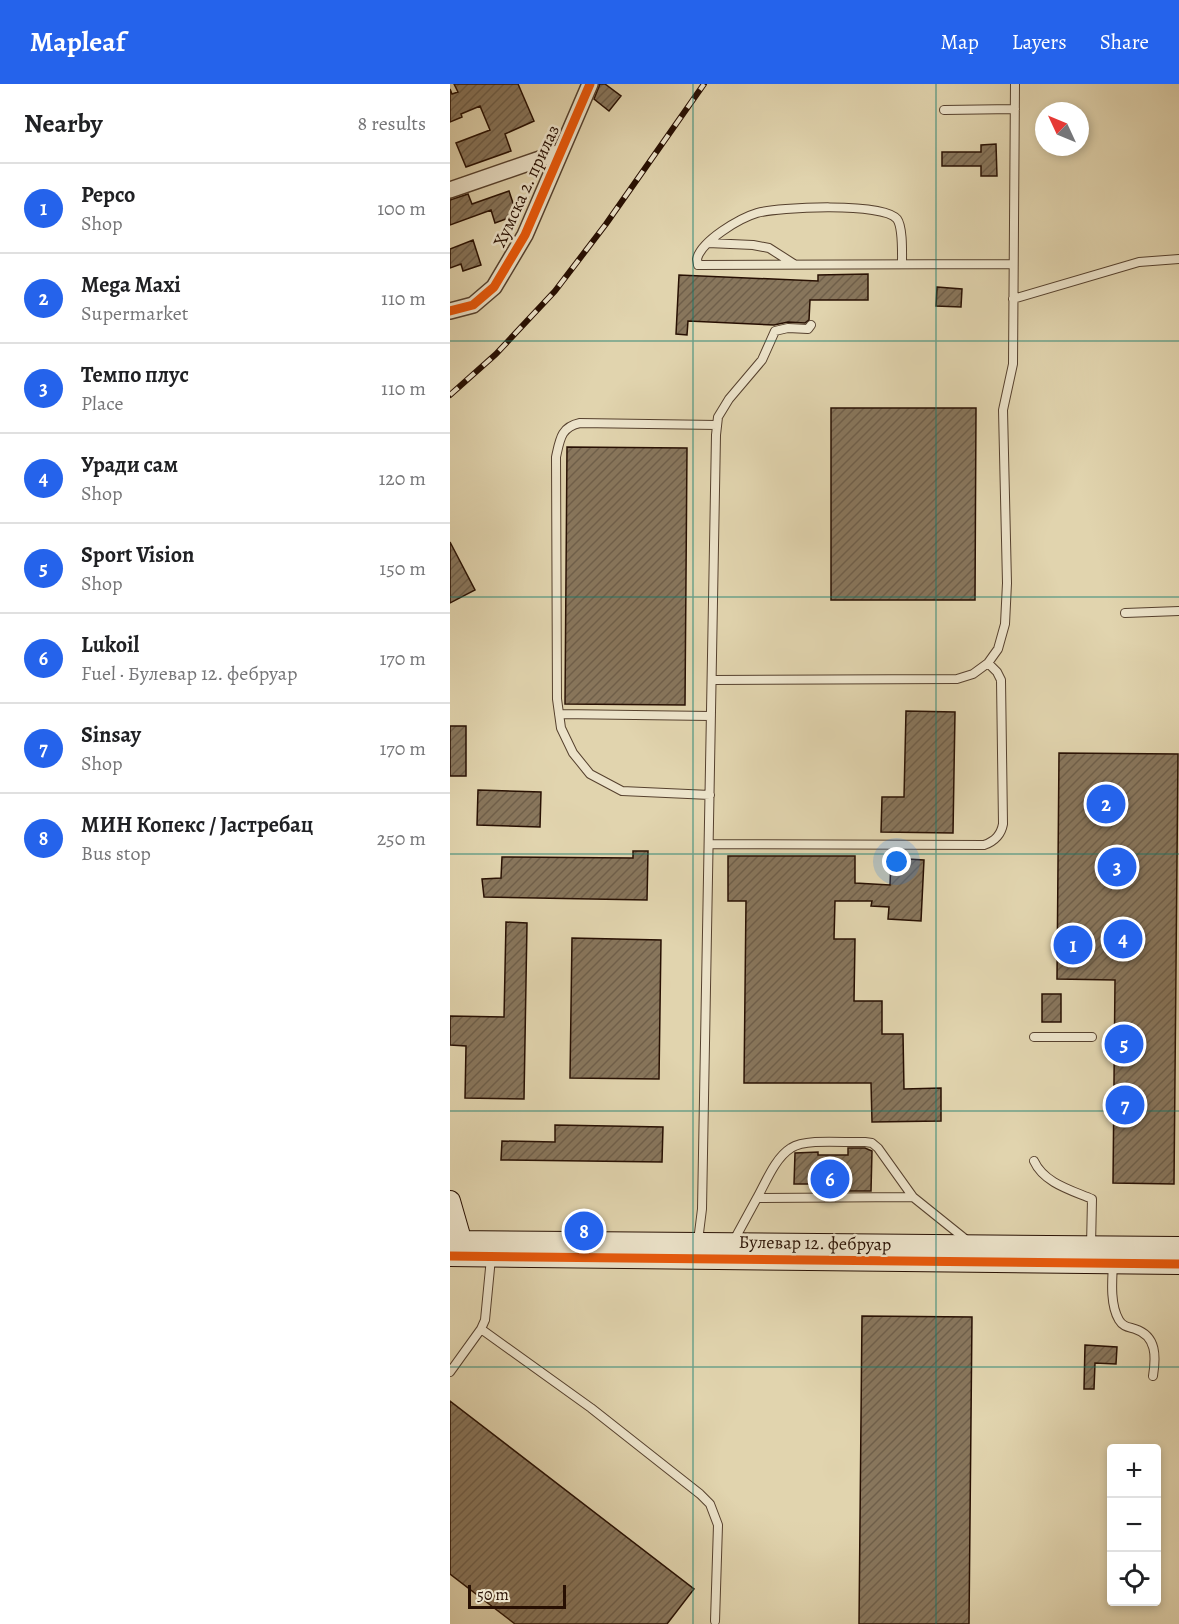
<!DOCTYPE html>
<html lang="en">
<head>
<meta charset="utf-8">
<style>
  body { margin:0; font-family:Alegreya,serif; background:#f6f6f6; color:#202124 }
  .controls { position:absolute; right:18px; bottom:18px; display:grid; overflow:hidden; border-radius:6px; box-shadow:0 3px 9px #0003 }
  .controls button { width:54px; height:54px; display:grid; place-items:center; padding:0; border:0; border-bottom:2px solid #e0e0e0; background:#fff; color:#202124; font:30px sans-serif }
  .compass { position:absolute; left:585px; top:18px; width:54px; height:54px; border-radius:50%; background:#fff; box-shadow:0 3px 9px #0003; rotate:314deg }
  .scale { position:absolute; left:18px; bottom:15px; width:98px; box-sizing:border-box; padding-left:6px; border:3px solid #281003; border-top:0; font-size:16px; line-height:21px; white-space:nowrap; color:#281003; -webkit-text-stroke:4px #ece3ca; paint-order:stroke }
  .you { position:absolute; left:447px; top:778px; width:21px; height:21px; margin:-15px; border:4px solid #fff; border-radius:50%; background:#1a73e8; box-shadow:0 0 0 9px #1a73e833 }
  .badge { display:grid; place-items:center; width:39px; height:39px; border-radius:50%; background:#2563eb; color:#fff; font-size:20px; font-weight:700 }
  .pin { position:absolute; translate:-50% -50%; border:3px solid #fff; box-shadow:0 2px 6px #0006 }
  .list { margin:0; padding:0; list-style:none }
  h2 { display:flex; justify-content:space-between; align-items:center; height:78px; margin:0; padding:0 24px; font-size:26px }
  h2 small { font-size:20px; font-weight:400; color:#757577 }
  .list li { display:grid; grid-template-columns:39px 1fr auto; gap:18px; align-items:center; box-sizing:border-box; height:90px; padding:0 24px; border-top:2px solid #e0e0e0 }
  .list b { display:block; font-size:22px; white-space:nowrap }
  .list p { margin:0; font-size:20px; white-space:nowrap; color:#757577 }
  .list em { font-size:20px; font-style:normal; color:#757577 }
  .icon { flex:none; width:33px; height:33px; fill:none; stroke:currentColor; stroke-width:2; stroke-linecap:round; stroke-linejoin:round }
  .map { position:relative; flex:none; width:729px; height:1540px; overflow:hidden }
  header { display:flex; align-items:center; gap:36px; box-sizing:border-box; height:84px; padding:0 30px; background:#2563eb; color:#fff }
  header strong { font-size:28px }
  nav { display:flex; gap:33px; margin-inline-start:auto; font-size:21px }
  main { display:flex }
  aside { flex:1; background:#fff }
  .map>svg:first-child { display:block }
</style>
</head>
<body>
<header>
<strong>Mapleaf</strong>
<nav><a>Map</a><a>Layers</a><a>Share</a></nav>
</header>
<main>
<aside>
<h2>Nearby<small>8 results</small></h2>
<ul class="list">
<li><span class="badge">1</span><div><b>Pepco</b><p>Shop</p></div><em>100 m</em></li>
<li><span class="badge">2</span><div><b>Mega Maxi</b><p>Supermarket</p></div><em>110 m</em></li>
<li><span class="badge">3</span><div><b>Темпо плус</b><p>Place</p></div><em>110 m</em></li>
<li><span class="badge">4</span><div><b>Уради сам</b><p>Shop</p></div><em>120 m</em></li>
<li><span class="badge">5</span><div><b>Sport Vision</b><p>Shop</p></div><em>150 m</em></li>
<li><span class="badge">6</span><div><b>Lukoil</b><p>Fuel · Булевар 12. фебруар</p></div><em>170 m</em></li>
<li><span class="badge">7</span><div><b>Sinsay</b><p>Shop</p></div><em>170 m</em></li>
<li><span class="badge">8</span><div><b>МИН Копекс / Јастребац</b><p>Bus stop</p></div><em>250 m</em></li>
</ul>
</aside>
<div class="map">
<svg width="729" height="1540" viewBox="0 0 729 1540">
  <defs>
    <pattern id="building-hatch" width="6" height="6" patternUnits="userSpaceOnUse" patternTransform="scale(1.5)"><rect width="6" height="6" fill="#88765c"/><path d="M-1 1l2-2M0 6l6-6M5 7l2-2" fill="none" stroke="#6f5f4a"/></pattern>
  </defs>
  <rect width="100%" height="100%" fill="#e1d4ae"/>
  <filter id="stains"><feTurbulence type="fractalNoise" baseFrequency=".00333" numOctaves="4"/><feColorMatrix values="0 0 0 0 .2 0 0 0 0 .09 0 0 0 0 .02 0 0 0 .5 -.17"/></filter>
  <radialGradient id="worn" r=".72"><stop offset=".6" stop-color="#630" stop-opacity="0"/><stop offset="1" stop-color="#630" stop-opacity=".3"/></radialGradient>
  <path fill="url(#building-hatch)" stroke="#281003" stroke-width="1.5" d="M4,0H68L84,37L55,50L61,67L16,83L6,59L40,46L30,22L11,30L12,33L0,38V5L2,10L8,8Z
    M150,0H155L171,12L159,27L144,15Z
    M546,60L547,92H531V82H492V68H531V61Z
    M59,107L67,131L45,139L41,126L0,141V116L18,110L22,120Z
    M23,156L31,181L13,187L11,180L0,184V165Z
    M418,190V216H360L359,236L355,239L338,238L324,241L238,237L237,251L226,250L229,191L368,197V191Z
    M487,203L512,205L511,223L486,222Z
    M381,324H526L525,516H381Z
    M117,363L237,364L235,621L115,620Z
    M0,458L25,506L0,519Z
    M456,627L505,628L503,749L431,748L432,713H454Z
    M0,642H16V692H0Z
    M609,669L728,670L724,1100L663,1099L665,896L607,895Z
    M28,706L91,708L90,743L27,741Z
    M183,767H198L197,816L34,813L32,795L51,794L52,773L183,774Z
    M278,772H405V799L440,801L441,774L474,776L471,837L438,835L439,823L421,822L422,817H385L384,855H405L404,917H432V950H453L454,1005L491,1004V1037L422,1038L421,999H294L296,817H278Z
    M56,838L77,839L74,1015L15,1014L16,962L0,961V932L54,933Z
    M122,854L211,856L209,995L120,994Z
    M592,910H611V938H592Z
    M105,1041L213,1043L212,1078L51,1076L52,1057L105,1058Z
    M398,1064H415L422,1067L421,1107H397V1096H368V1100H344L345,1069L368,1068V1071H398Z
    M412,1232L522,1233L519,1540H409Z
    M635,1261L667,1263L666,1280L645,1279L644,1305H634Z
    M0,1317L244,1505L217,1540H65L0,1490Z"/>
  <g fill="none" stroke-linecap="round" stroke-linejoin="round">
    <defs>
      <path id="lane" d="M494,26L565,25
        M258,159L303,161L319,164L344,180
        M452,180C452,169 453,143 447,135C434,118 328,123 307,129C290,134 251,157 247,175L248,181L563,180
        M563,215L689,178L729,175
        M675,529L729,527
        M262,596L507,595L523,590L538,579L548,565L555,540L557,499L553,326L563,280L565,0
        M109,630L261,632
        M260,711L172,707L140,690L123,669L111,644L107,615L106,373C110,355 111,343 130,339L267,341
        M259,760L534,761C545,757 551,751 553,740L551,596L547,588L538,579
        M584,953H642
        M584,1077C594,1099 621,1106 642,1115L641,1162
        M307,1114C316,1098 325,1074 341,1064C356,1054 396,1059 415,1058L422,1059L428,1064L463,1113
        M248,1157L252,1125L266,351L268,333L279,315L312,276L325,247L338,244L358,245L361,241
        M283,1158L307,1114L463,1113L519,1158
        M663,1180C662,1197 660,1221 669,1236C673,1243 679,1243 685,1245C707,1252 706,1273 703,1292
        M31,1245L141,1324L250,1410L260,1420L268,1441L265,1537
        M0,1288L31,1245L35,1236L41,1174"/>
      <path id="street" d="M0,106L110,68
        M0,227L23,221L44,203L75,151L140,0"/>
      <path id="secondary" d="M0,1117L15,1169
        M0,1157L729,1163
        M0,1172L729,1180"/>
    </defs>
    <use href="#lane" stroke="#56412e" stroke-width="10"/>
    <use href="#street" stroke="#56412e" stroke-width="18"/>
    <use href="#secondary" stroke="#281003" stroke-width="22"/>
    <use href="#lane" stroke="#ece3ca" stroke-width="8"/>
    <use href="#street" stroke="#ece3ca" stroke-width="15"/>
    <use href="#secondary" stroke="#ece3ca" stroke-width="20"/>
    <defs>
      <path id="rail" d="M0,311L46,270L105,207L156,140L254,0"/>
    </defs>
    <use href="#rail" stroke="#281003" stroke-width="6"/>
    <use href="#rail" stroke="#ece3ca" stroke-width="4" stroke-dasharray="11" stroke-linecap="butt"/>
    <defs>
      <path id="cycleway" d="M0,227L23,221L44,203L75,151L140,0
        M0,1172L729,1180"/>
    </defs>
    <use href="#cycleway" stroke="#ece3ca" stroke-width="13"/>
    <use href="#cycleway" stroke="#e8590c" stroke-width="9"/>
  </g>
  <path fill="none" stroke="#0f766e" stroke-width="1.5" stroke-opacity="0.55" d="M243,0V1540M486,0V1540M0,257H729M0,513H729M0,770H729M0,1027H729M0,1283H729"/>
  <g text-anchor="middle" stroke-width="5" stroke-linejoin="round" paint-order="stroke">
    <g font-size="18" fill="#281003" stroke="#ece3ca">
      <text transform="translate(76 102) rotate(-65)" y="6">Хумска 2. прилаз</text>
      <text transform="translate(365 1159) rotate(1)" y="6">Булевар 12. фебруар</text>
    </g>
  </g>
  <rect width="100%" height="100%" filter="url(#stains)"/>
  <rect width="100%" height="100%" fill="url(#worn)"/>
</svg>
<div class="controls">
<button>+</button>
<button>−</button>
<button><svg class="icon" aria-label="locate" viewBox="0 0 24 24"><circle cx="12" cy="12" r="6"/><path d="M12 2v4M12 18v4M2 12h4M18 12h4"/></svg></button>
</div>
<svg class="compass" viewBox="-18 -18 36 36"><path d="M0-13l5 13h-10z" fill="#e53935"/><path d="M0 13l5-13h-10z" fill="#757577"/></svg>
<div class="scale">50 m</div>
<div class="you"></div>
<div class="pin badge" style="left:623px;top:861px">1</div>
<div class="pin badge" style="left:656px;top:720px">2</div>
<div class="pin badge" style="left:667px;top:783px">3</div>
<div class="pin badge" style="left:673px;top:855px">4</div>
<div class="pin badge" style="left:674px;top:960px">5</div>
<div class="pin badge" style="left:380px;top:1095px">6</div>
<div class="pin badge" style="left:675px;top:1021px">7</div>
<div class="pin badge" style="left:134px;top:1147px">8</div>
</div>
</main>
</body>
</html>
